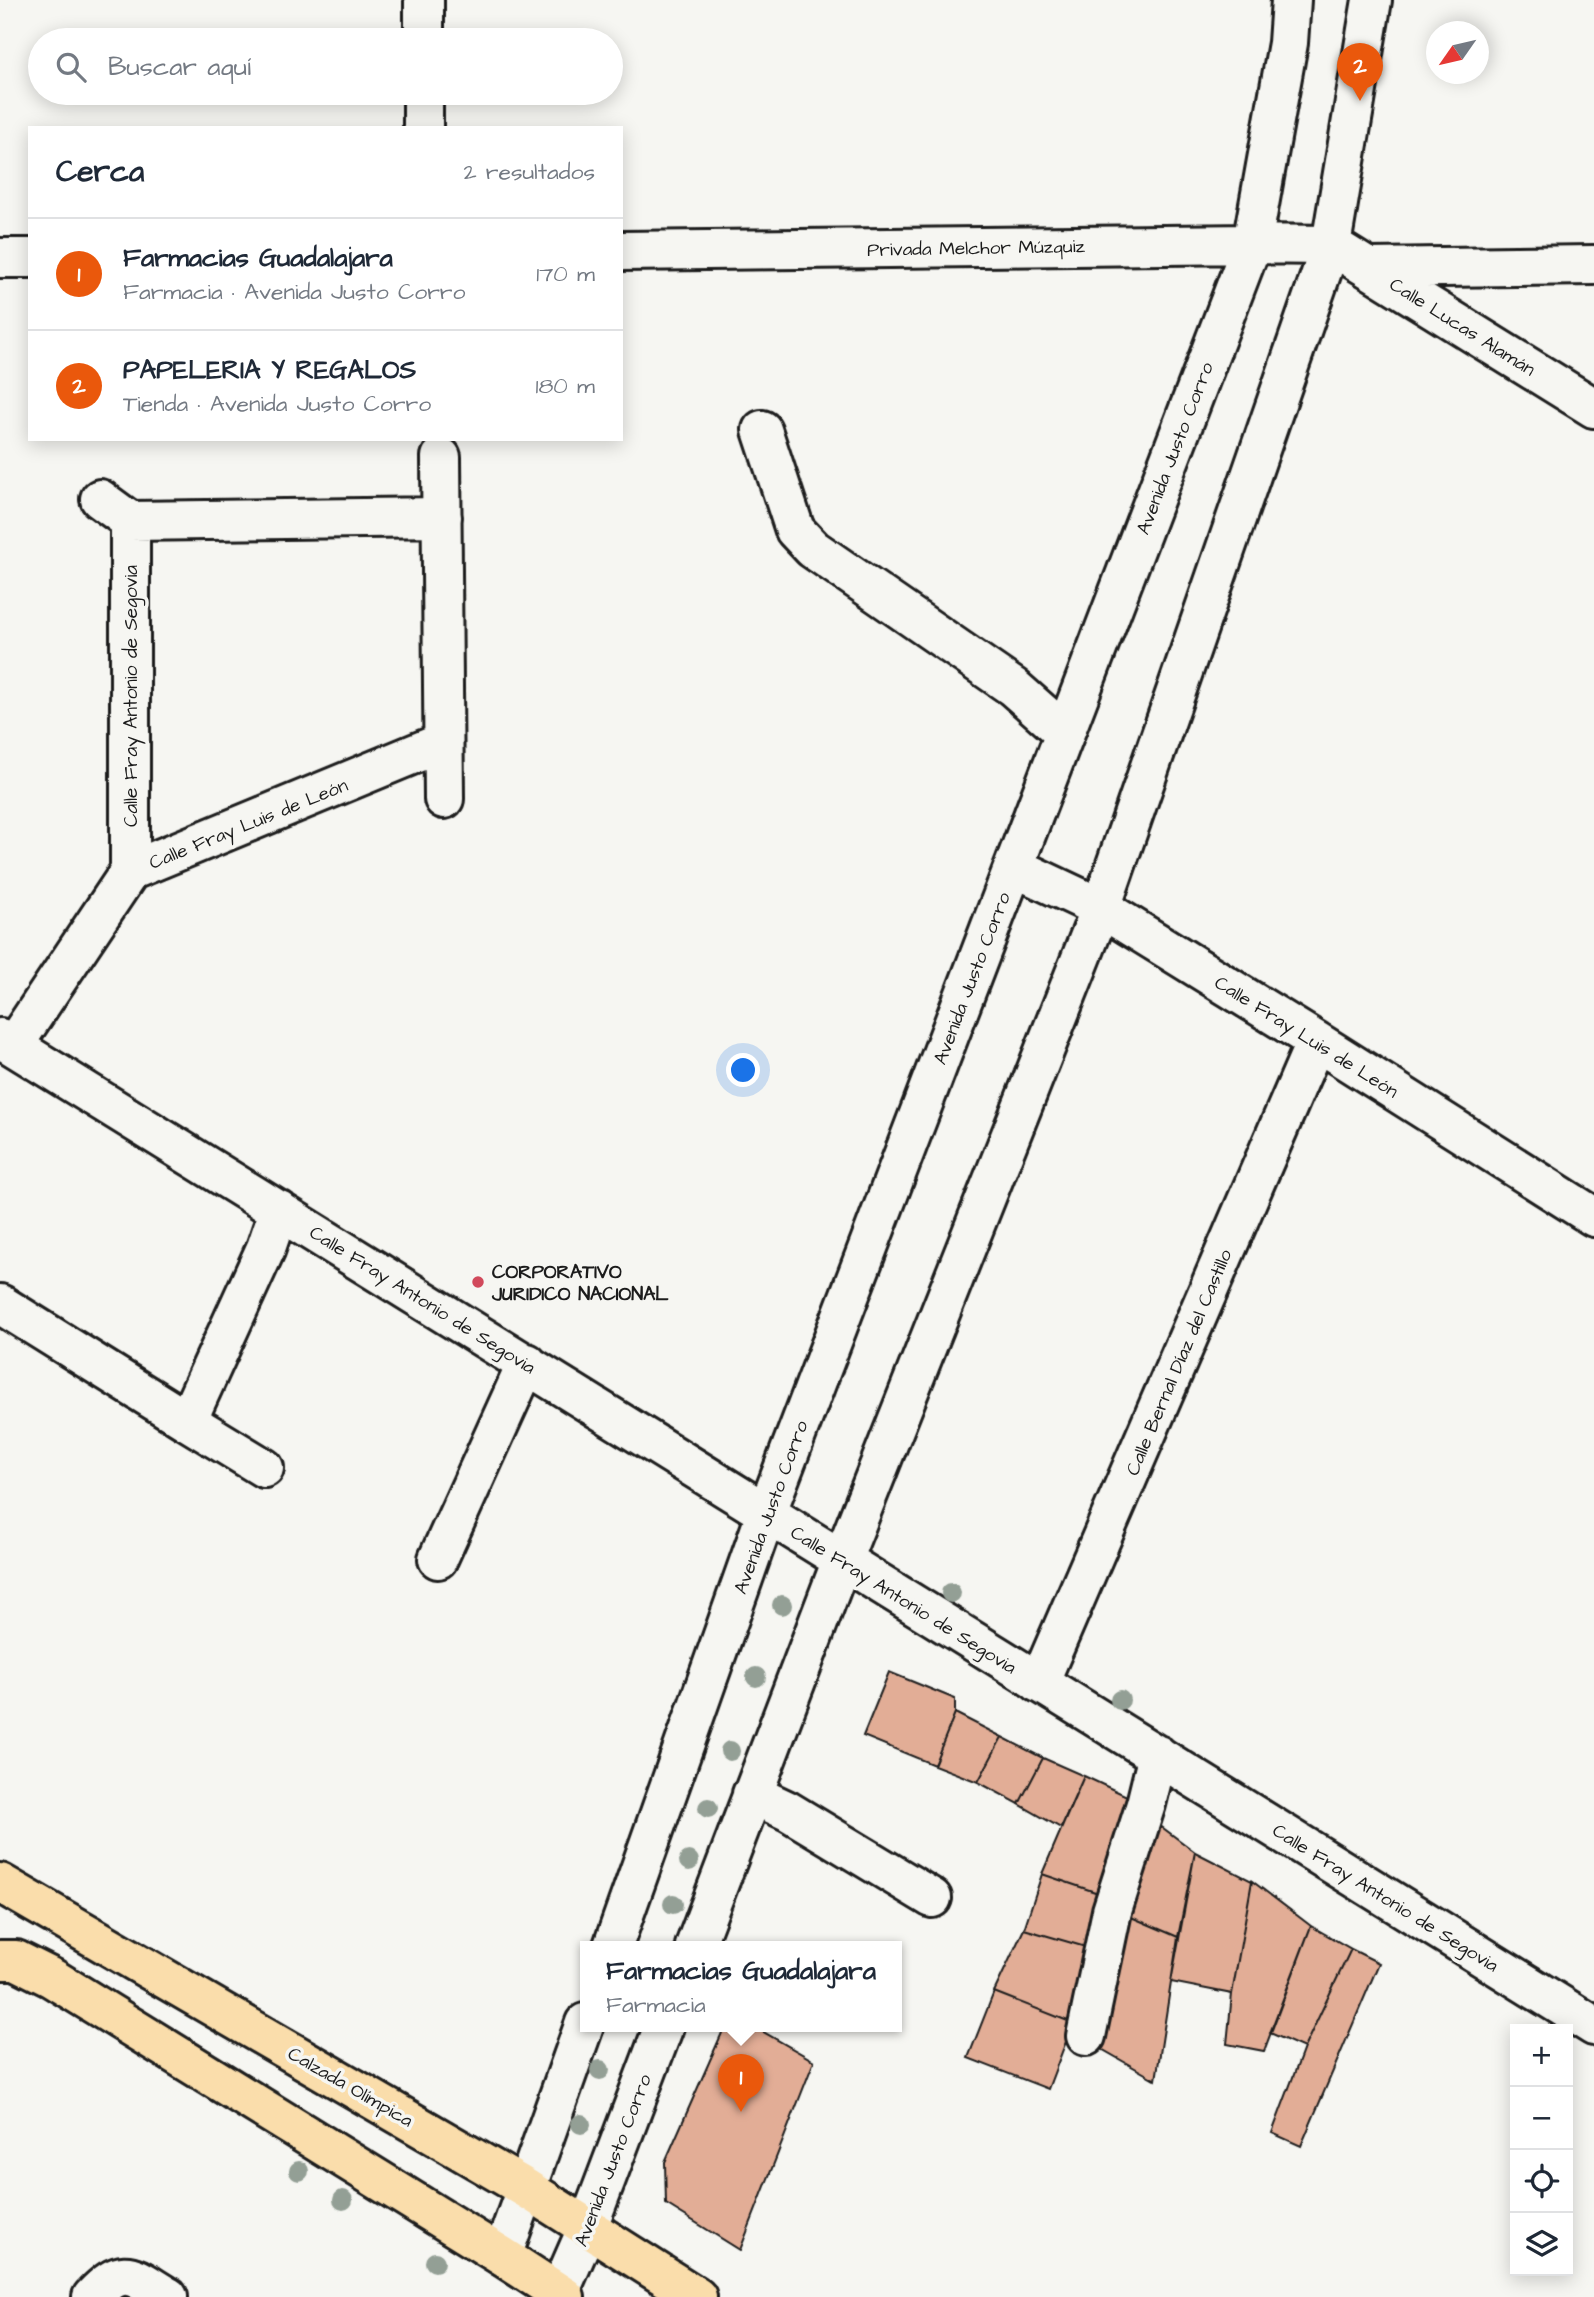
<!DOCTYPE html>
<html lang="es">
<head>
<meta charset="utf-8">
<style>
  body { margin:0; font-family:"Architects Daughter",sans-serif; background:#f2f2f3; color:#1f2937 }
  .controls { position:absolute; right:21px; bottom:21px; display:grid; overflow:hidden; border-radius:0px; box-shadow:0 4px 18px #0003 }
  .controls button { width:63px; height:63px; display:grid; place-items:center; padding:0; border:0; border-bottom:2px solid #e0e1e3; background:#fff; color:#1f2937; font:35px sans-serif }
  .compass { position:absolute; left:1426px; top:21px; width:63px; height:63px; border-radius:50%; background:#fff; box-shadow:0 4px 18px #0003; rotate:236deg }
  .you { position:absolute; left:744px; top:1071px; width:24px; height:24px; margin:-18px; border:5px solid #fff; border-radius:50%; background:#1a73e8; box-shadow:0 0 0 10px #1a73e833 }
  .badge { display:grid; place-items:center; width:46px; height:46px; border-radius:50%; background:#ea580c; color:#fff; font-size:23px; font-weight:700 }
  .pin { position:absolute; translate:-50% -58px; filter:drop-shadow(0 2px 4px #0008) }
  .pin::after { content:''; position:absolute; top:37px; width:24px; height:21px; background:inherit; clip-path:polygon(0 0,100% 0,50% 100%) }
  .popup { position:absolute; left:580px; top:1941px; width:322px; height:91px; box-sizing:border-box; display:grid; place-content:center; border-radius:0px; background:#fff; filter:drop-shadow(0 2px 5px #0005); font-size:23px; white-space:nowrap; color:#747a83 }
  .popup b { font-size:26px; color:#1f2937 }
  .popup::after { content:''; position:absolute; left:50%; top:100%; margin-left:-14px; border:14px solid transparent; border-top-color:#fff }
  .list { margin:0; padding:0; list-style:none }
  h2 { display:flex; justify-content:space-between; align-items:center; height:91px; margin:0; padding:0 28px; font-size:30px }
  h2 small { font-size:23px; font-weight:400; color:#747a83 }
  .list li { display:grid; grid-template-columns:46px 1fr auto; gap:21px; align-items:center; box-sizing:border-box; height:112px; padding:0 28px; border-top:2px solid #e0e1e3 }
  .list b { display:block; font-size:26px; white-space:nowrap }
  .list p { margin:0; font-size:23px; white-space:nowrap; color:#747a83 }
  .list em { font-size:23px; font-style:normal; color:#747a83 }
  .icon { flex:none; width:38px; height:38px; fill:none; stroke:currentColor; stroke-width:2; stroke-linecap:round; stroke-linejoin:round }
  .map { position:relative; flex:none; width:1594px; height:2297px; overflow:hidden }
  .search { position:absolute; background:#fff; box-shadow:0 4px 18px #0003; left:28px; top:28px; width:595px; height:77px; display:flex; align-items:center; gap:18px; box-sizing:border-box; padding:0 24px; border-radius:38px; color:#747a83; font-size:26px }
  .panel { position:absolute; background:#fff; box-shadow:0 4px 18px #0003; left:28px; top:126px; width:595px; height:315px; border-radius:0px }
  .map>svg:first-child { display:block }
</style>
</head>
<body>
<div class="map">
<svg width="1594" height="2297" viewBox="0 0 1594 2297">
  <rect width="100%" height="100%" fill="#f6f6f2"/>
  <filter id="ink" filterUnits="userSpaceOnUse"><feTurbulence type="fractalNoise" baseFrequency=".0143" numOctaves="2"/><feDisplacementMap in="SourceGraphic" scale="14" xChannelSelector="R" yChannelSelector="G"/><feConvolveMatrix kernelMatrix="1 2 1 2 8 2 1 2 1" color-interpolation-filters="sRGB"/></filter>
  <g filter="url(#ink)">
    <path fill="#e2ad96" stroke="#1c1c1c" stroke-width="2" d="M889,1672L955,1699V1713L934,1765L863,1736Z
      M955,1713L1002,1737L978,1782L934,1765Z
      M1002,1737L1043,1758L1019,1804L978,1782Z
      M1043,1758L1084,1776L1061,1828L1019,1804Z
      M1084,1776L1142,1803L1104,1895L1042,1874Z
      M1147,1816L1195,1852L1178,1937L1117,1911Z
      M1195,1852L1252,1881L1232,1994L1171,1982Z
      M1042,1874L1104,1895L1089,1948L1024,1929Z
      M1252,1881L1311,1926L1264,2051L1227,2044L1232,1994Z
      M1117,1911L1178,1937L1156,2080L1091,2043Z
      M1311,1926L1351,1949L1304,2048L1270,2033Z
      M1024,1929L1089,1948L1073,2023L994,1992Z
      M1351,1949L1379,1963L1301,2146L1272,2133L1304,2048Z
      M994,1992L1073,2023L1048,2089L968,2058Z
      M725,2026H753L814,2061L740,2250L666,2204L665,2162Z"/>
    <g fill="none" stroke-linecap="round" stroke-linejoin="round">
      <defs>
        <path id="minor" d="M424,40V0
          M423,128V93
          M621,251L1252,244L1331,245L1594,408
          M0,258H30
          M1369,268L1594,265
          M762,430L795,530L813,549L1013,687L1065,733
          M441,457L444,799
          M100,499L130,521L442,517
          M130,521V871
          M1014,867L1101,908L1316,1041L1594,1217
          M0,1038L1594,2026
          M13,1046L130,871L443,742
          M0,1304L187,1421L266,1248L279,1210
          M187,1421L264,1468
          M438,1559L527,1363
          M1039,1683L1316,1041
          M752,1794L788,1811L932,1898
          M613,1946L766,1514L1252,244L1288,43L1291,0
          M695,1946L842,1560L1101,908L1331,245L1372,0
          M1086,2036L1112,1911L1146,1804L1158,1755
          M502,2256L585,2023
          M559,2293L587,2229L664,2026
          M92,2297C125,2262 132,2276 168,2297"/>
        <path id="major" d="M0,1883L527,2189L697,2297
          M0,1960H16L52,1978L502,2256L565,2297"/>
      </defs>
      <use href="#minor" stroke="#1c1c1c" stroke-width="44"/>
      <use href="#major" stroke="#1c1c1c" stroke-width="44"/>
      <use href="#minor" stroke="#f6f6f2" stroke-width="38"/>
      <use href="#major" stroke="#faddab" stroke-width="38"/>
    </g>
    <g fill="#939f95">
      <circle cx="951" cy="1593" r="10"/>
      <circle cx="782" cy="1605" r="10"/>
      <circle cx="756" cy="1677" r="10"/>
      <circle cx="1120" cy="1700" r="10"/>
      <circle cx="730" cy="1751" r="10"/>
      <circle cx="708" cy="1808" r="10"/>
      <circle cx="689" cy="1861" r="10"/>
      <circle cx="673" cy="1904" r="10"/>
      <circle cx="600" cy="2070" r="10"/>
      <circle cx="581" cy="2124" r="10"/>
      <circle cx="299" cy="2171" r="10"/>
      <circle cx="343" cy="2200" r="10"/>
      <circle cx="435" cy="2262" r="10"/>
    </g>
  </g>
  <circle fill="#d1495b" stroke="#f6f6f2" stroke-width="2.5" cx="478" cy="1282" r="7"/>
  <g text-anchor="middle" stroke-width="7" stroke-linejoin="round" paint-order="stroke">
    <g font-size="19" fill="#1c1c1c" stroke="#f6f6f2">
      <text transform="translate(976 247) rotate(-1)" y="7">Privada Melchor Múzquiz</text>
      <text transform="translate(1463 326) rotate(32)" y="7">Calle Lucas Alamán</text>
      <text transform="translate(1174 448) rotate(-69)" y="7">Avenida Justo Corro</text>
      <text transform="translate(130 696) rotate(-90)" y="7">Calle Fray Antonio de Segovia</text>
      <text transform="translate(248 823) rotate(-22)" y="7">Calle Fray Luis de León</text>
      <text transform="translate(971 978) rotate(-69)" y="7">Avenida Justo Corro</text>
      <text transform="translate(1307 1036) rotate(32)" y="7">Calle Fray Luis de León</text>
      <text transform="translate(423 1299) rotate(32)" y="7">Calle Fray Antonio de Segovia</text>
      <text transform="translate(1178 1362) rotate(-67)" y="7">Calle Bernal Díaz del Castillo</text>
      <text transform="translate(770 1507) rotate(-70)" y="7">Avenida Justo Corro</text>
      <text transform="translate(904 1599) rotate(32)" y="7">Calle Fray Antonio de Segovia</text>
      <text transform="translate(1386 1897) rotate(32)" y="7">Calle Fray Antonio de Segovia</text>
      <text transform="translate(351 2086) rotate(30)" y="7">Calzada Olímpica</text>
      <text transform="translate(612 2160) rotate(-69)" y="7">Avenida Justo Corro</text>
    </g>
    <g font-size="19" font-weight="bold" fill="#1c1c1c" stroke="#f6f6f2" text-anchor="start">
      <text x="492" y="1278">CORPORATIVO<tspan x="492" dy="22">JURIDICO NACIONAL</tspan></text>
    </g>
  </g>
</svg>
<div class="controls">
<button>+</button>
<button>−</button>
<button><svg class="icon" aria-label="locate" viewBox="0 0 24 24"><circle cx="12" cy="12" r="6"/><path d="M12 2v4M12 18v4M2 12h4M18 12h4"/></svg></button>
<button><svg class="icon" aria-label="layers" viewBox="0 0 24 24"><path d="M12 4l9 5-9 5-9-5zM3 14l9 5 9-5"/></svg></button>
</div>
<svg class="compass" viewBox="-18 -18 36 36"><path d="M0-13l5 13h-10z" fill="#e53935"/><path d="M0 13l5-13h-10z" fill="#747a83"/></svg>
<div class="you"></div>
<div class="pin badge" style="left:741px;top:2112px">1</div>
<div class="popup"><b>Farmacias Guadalajara</b>Farmacia</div>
<div class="pin badge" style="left:1360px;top:101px">2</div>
<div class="search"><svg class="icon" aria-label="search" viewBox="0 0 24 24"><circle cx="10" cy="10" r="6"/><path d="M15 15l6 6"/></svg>Buscar aquí</div>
<section class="panel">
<h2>Cerca<small>2 resultados</small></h2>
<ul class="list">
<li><span class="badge">1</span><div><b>Farmacias Guadalajara</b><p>Farmacia · Avenida Justo Corro</p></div><em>170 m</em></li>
<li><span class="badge">2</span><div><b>PAPELERIA Y REGALOS</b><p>Tienda · Avenida Justo Corro</p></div><em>180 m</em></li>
</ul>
</section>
</div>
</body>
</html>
